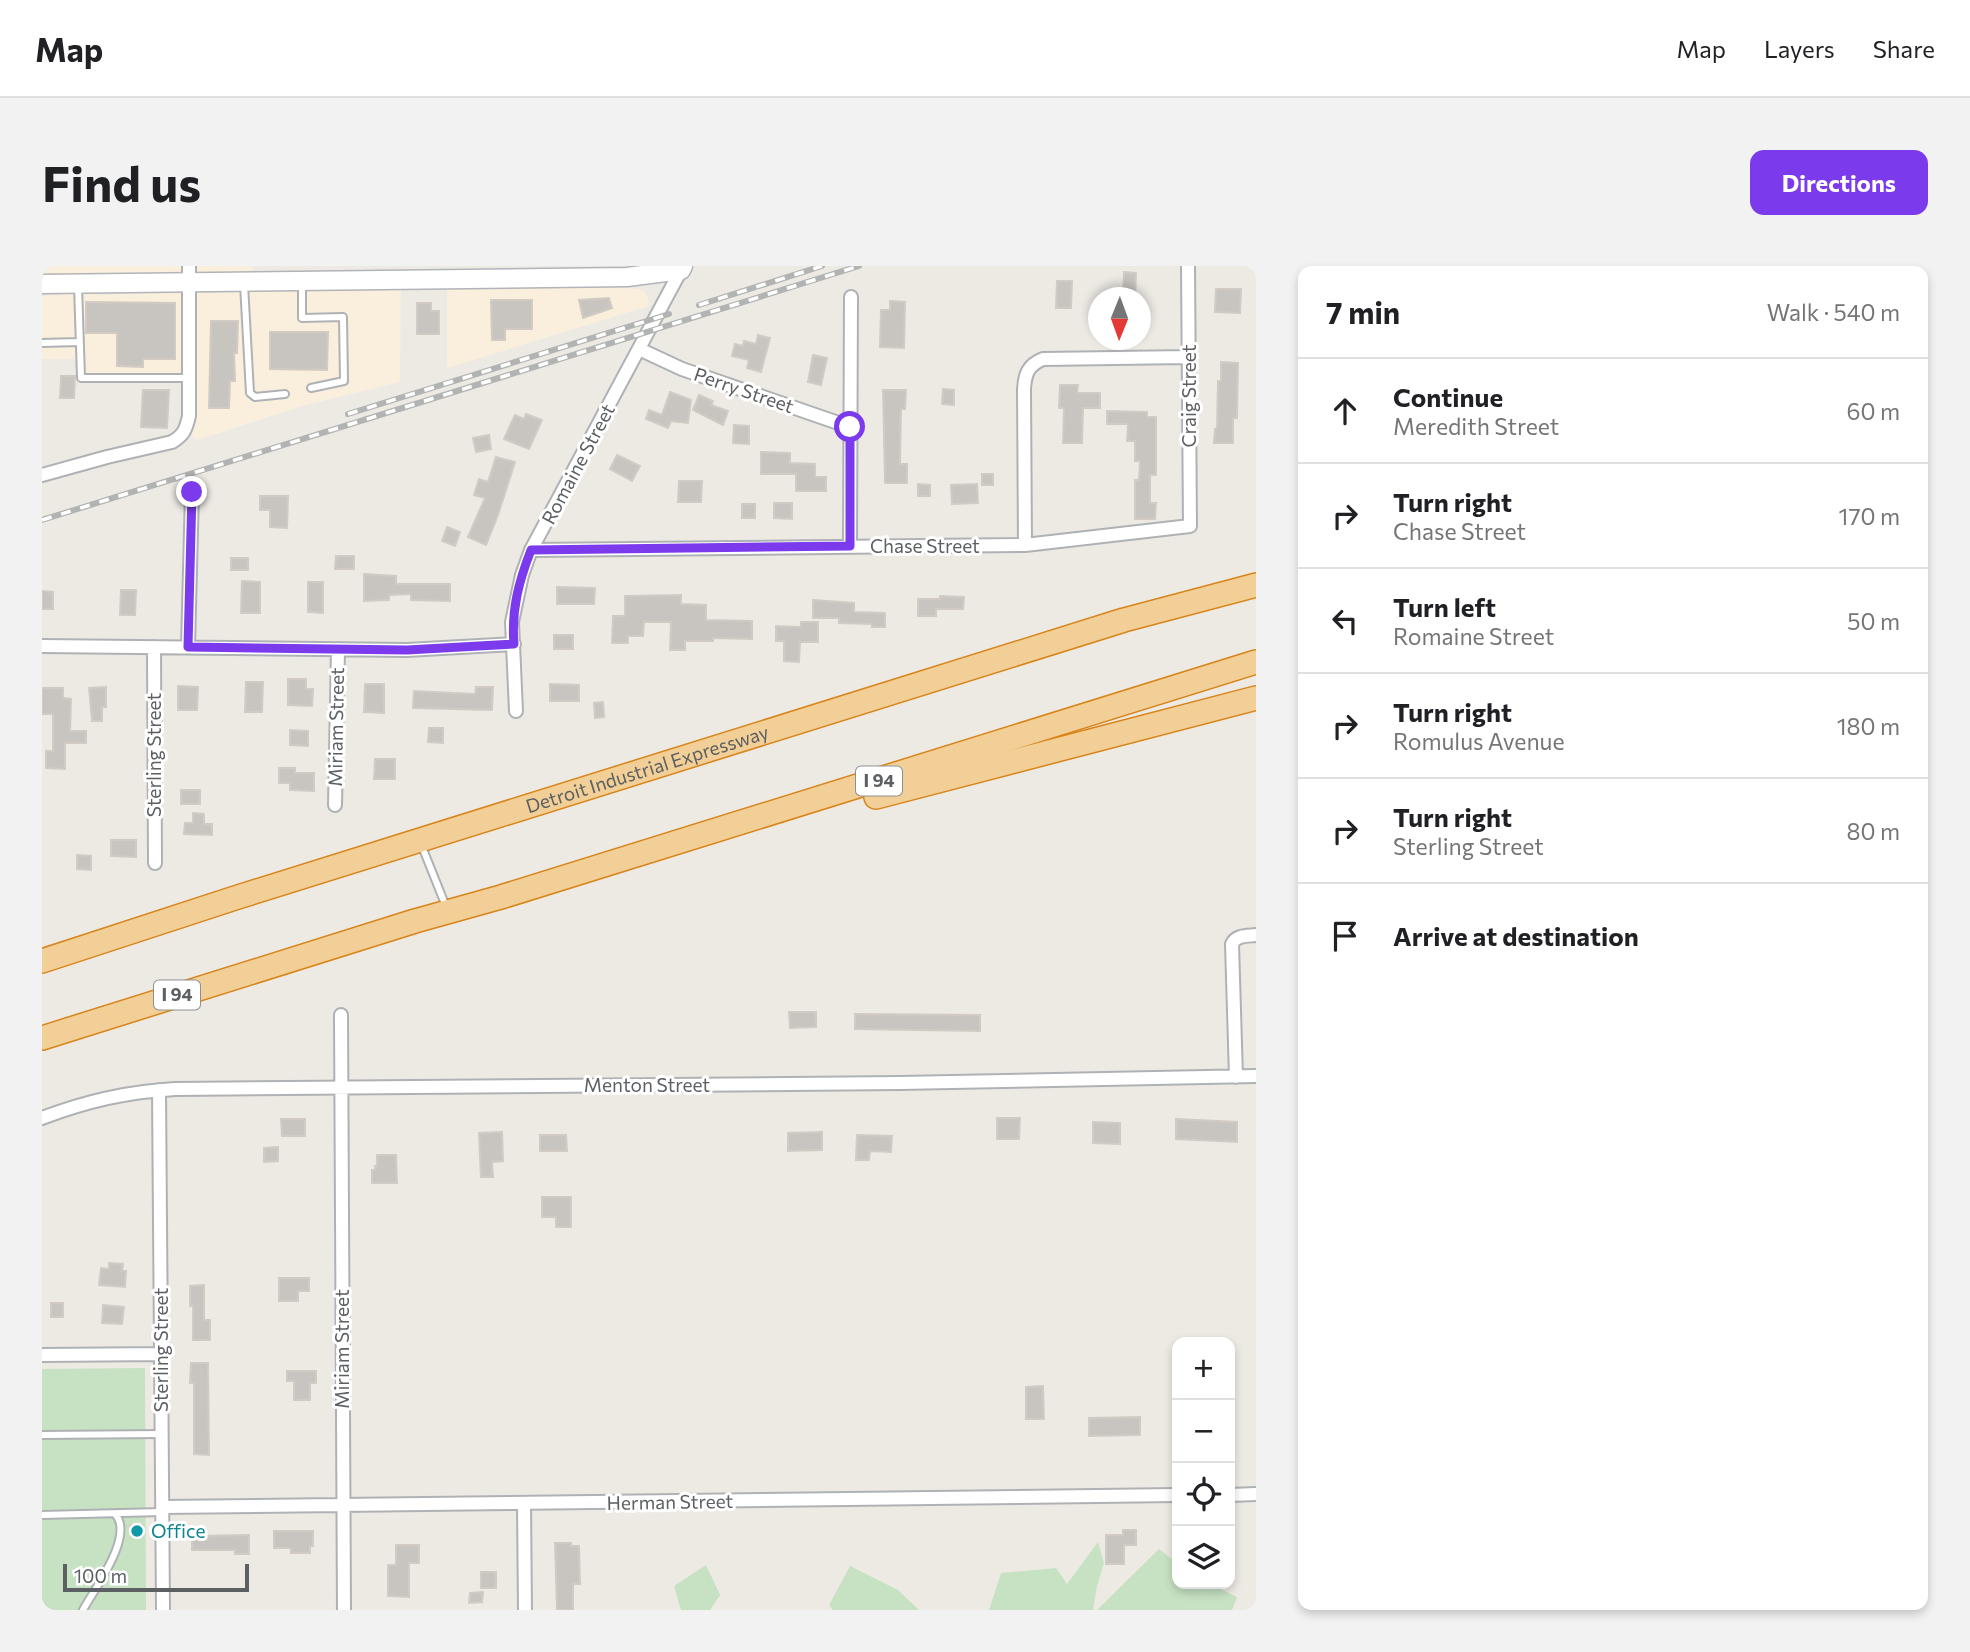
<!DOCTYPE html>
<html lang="en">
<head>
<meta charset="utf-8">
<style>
  body { margin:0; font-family:Commissioner,sans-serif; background:#f2f2f2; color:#202124 }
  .controls { position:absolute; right:21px; bottom:21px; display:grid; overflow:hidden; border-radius:14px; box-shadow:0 4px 10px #0003 }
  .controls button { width:63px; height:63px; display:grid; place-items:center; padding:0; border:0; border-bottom:2px solid #e0e0e0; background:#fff; color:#202124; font:35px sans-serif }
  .compass { position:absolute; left:1046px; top:21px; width:63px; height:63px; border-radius:50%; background:#fff; box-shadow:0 4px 10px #0003; rotate:181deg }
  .scale { position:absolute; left:21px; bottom:18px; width:186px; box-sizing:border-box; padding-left:7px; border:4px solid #5c6063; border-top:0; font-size:19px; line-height:24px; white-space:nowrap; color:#5c6063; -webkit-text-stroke:5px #fff; paint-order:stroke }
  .stop { position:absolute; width:21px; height:21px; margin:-16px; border:5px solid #7c3aed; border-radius:50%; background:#fff }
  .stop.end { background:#7c3aed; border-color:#fff; box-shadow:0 2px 7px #0008 }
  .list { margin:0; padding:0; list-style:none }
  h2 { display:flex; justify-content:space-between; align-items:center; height:91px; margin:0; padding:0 28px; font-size:30px }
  h2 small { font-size:23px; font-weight:400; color:#757577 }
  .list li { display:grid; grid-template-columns:46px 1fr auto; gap:21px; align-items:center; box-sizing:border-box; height:105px; padding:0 28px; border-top:2px solid #e0e0e0 }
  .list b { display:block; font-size:26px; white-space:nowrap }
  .list p { margin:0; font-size:23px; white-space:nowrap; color:#757577 }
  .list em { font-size:23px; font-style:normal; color:#757577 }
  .icon { flex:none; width:38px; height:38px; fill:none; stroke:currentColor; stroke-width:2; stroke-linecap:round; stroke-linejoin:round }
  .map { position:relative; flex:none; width:1214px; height:1344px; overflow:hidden; border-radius:14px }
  header { display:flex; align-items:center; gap:42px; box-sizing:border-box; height:98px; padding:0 35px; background:#fff; border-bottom:2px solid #e0e0e0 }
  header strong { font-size:33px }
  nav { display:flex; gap:38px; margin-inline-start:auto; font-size:24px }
  .intro { display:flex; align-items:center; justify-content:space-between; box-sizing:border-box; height:168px; padding:0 42px }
  h1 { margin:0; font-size:49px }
  .button { padding:18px 32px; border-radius:14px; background:#7c3aed; color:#fff; font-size:24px; font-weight:700 }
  main { display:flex; gap:42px; padding:0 42px }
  aside { flex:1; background:#fff; border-radius:14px; box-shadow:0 4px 10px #0003 }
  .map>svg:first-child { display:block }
</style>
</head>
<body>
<header>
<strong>Map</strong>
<nav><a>Map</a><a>Layers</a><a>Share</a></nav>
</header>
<div class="intro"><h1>Find us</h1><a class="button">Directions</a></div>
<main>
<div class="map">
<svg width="1214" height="1344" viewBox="0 0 1214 1344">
  <rect width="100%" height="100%" fill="#edeae4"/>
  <path fill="#faefdc" d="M0,0H211V8L0,11Z
    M405,19L573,20L601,24L606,32L607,40L405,102Z
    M359,20L358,116L260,140L155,174L149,169L154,147L155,116H34V93H0V30L18,29L21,24L52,23L56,29L111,27L115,23Z"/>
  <path fill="#c7e2c3" d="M103,1102L104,1344H0V1103Z
    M1056,1276L1062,1297L1055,1320L1051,1344H947L959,1307L1014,1302L1025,1318Z
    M1117,1283L1135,1297V1318H1168L1195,1331L1190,1344H1055Z
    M664,1299L678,1329L668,1344H639L632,1320Z
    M808,1300L856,1324L877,1344H791L787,1339Z"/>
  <path fill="#c8c5c1" stroke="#d1cbc3" stroke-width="2" d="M1082,6L1094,7L1093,32H1081Z
    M1015,15H1030L1029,42H1014Z
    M1174,23H1199L1198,47L1173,46Z
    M567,32L570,42L541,52L537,34Z
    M449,34H490V63H463V74H450Z
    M848,35L863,36L862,82L838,81L839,44H848Z
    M44,36L133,37V93H101V101L75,100V67H44Z
    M375,37H389V45H397V68H375Z
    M169,55H196L195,87H192L193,115H188L187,142H167Z
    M228,66H286L285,104L228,103Z
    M716,69L728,72L719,106L705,102L707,94L690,90L693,78L701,80L702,75L714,78Z
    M771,89L785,92L779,119L766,116Z
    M1179,96L1196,97L1195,152H1191V177H1172L1173,163H1175L1176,115H1179Z
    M19,110H33L32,132H18Z
    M1018,119H1036L1035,127H1058V142H1041L1040,177H1021L1022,142H1017Z
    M901,123L912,124V139L900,138Z
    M101,124H127L125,162L99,161Z
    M841,124H864L863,143H859L858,198H865V217H843Z
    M628,126L649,134L646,157L629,155L626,162L604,153L607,144L620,149Z
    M657,129L671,135L669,139L686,145L681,159L651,144Z
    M1065,145L1105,146V151H1114V209H1108V237H1114L1113,253H1093V214H1097L1098,195H1093V175H1085L1086,158H1065Z
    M484,148L500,154L487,183L462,173L473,149L482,153Z
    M692,159L707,160V178L691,177Z
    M447,169L449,183L434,186L431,172Z
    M719,186L748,187V197L773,198V211H784V225H754V208H719Z
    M575,189L598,200L590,215L568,203Z
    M454,191L473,196L456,249L444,279L426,271L443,232L432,229L437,213L446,216Z
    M940,208H951V219H940Z
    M637,215H660L659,236H636Z
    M876,218L888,219V230H876Z
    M935,218L936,237L910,238L909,219Z
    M218,230H246L245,262L228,261V244H218Z
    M732,237H750V253L732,252Z
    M700,238H713V252H700Z
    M405,261L418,266L413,280L400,275Z
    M294,290H312V303H293Z
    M189,292H206V304H189Z
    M322,308L354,310V318H408V335L369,334V328L347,329V334L322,335Z
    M200,315L218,316V347H199Z
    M266,316H281V347L266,346Z
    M515,321L553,322L552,338H515Z
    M79,324H94L93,349H78Z
    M0,325L11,326V343H0Z
    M639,329V338L664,339V354L710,355V373L671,372V375H643V384H628L629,356H602L601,370H586V377H570L571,350H583V330Z
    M898,330L922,331L921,343H894V350H876V333H898Z
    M771,334L812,337V346L843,347V361H830V358L797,357V352H771Z
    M759,356H776V376H758L757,396L742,395V375H734V360L759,361Z
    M512,369H531V383H512Z
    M246,413H264V423H271L270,440L246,439Z
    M204,416H221L220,446H203Z
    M323,418H342V447L322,446Z
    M508,418L537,419V435H508Z
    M136,420L156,421L155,444H136Z
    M64,421V441H60V455H50L47,422Z
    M434,421H451L450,444L371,442L372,425L433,428Z
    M0,422H21V432L29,433L28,465H44V477H23V503L4,502V485H11V448H0Z
    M561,436L562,451L553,452L552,437Z
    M387,462H401V477L386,476Z
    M248,464L266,465V480L248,479Z
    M333,493H353V513H332Z
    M237,502H253V507H272V525L248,524V517H237Z
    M139,524H158V538H139Z
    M151,547L162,548V558H170V569L142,568L143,557H151Z
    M69,574H94V591L69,590Z
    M35,589L49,590V604L35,603Z
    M747,746H774V761L748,762Z
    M813,748L938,749V765L813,763Z
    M955,852H978L977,873H955Z
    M239,853H263V870H240Z
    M1134,853L1195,856V876L1134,873Z
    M1051,856L1078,857V878L1051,877Z
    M460,866L461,895L450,896L451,911H439L437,867Z
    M780,866V884L746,885V867Z
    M498,869H524L525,885H498Z
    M815,869L850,870L849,886L828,885L827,894H814Z
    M236,881V895L222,896V882Z
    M335,889H354L355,917H330V904H333V900H335Z
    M500,931H529V961H514V951H500Z
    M67,997L81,998L80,1005H84L83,1021L57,1019L59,1002L67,1003Z
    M237,1012H267V1025H256V1035H237Z
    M162,1019V1054H168V1074H151V1040H148V1020Z
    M9,1037H21V1051H9Z
    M61,1039L82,1041L80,1058L60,1057Z
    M149,1097H166L167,1189L152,1188V1117H148Z
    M245,1105H274V1117H268V1134H252V1115H245Z
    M1001,1120L1002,1153H984V1121Z
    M1098,1151V1169L1047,1170V1152Z
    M88,1259H101V1270H89Z
    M1081,1264H1094V1279H1082V1298H1064V1269H1081Z
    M232,1265H271V1280H268V1287H249V1282H232Z
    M207,1269V1288H193V1284H150V1270Z
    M513,1277H529V1280H537L538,1318H531V1344H515Z
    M354,1279H377V1297H367V1331L346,1330V1299H354Z
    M439,1306H454V1322H439Z
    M441,1326L440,1336L427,1337L428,1327Z"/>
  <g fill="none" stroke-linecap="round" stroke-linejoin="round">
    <defs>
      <path id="service" d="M260,16V52L301,51L302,115L269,122
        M202,18L208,127L213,131L243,128
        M36,19L39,112H147
        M0,77L36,76
        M379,578L405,643
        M0,1169L120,1168
        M0,1249L120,1246
        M41,1344C53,1322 93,1269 73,1248"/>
      <path id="minor" d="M597,83L640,103L808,161
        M0,209L65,191L130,176C142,169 144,163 147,150V0
        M983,279L982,123C983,108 986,99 1001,93L1146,91
        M808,280L809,31
        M489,284L983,279L1148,260L1146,0
        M0,380L365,384L472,378
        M112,381L113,597
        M146,381L150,226
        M474,445L470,356L480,309L489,284L639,4
        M293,539L296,383
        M299,749L302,1344
        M1194,811L1190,678C1194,669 1205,670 1214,669
        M117,824L121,1344
        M0,852C45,835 84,826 133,823L858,817L1214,810
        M0,1089L119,1088
        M1188,1229L1214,1228
        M482,1238L483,1344
        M120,1241L1135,1229"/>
      <path id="secondary" d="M0,18L585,11L639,4L641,0"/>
      <g id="motorway">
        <path d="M834,531L1214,432"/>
        <path id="s1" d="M0,695L196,631L1082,354L1214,319"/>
        <path d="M0,772L373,655L459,631L1214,396"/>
      </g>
    </defs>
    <use href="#service" stroke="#afb2b5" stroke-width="10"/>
    <use href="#minor" stroke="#afb2b5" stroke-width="16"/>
    <use href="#secondary" stroke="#b1b4b8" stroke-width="21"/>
    <use href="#motorway" stroke="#d88419" stroke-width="26"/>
    <use href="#service" stroke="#fff" stroke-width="6"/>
    <use href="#minor" stroke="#fff" stroke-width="12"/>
    <use href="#secondary" stroke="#fff" stroke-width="18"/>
    <use href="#motorway" stroke="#f1cf97" stroke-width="23"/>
    <defs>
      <path id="rail" d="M657,39L780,0
        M306,148L627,48
        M0,254L817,0"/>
    </defs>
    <use href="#rail" stroke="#b2b3b3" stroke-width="6"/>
    <use href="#rail" stroke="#fff" stroke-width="3.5" stroke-dasharray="10" stroke-linecap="butt"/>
  </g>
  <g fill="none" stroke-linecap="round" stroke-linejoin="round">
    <path stroke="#7c3aed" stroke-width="9" d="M150,226L146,381L365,384L472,378C469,344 477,315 489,284L808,280V161"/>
  </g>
  <circle fill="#0f9aa8" stroke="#fff" stroke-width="2.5" cx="95" cy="1265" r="7"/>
  <g text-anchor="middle" stroke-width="6" stroke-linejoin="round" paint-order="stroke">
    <g fill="#fff" stroke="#8d9092" stroke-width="2">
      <rect x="814" y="500.5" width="46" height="29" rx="5"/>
      <rect x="112" y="714.5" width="46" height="29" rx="5"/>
    </g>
    <g font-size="18" font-weight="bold" fill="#5c6063">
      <text x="837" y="521">I 94</text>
      <text x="135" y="735">I 94</text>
    </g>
    <g font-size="19" fill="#5c6063" stroke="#fff">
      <text transform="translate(702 124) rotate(19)" y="7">Perry Street</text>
      <text transform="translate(1147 130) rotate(-90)" y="7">Craig Street</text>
      <text transform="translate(536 198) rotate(-62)" y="7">Romaine Street</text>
      <text x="883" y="287">Chase Street</text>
      <text transform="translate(294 461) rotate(-89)" y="7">Miriam Street</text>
      <text transform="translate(112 489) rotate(-90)" y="7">Sterling Street</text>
      <text dy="7" stroke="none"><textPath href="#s1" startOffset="635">Detroit Industrial Expressway</textPath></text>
      <text x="605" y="826">Menton Street</text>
      <text transform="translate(300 1083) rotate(-90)" y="7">Miriam Street</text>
      <text transform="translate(119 1084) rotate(-90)" y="7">Sterling Street</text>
      <text transform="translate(628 1236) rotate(-1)" y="7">Herman Street</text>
    </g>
    <g font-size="19" fill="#0d838f" stroke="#fff" text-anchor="start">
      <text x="109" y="1272">Office</text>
    </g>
  </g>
</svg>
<div class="controls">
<button>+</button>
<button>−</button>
<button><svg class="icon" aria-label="locate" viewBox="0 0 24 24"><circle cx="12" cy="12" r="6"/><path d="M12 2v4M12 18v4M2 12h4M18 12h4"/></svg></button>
<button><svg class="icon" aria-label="layers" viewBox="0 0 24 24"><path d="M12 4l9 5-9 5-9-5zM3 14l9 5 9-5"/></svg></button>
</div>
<svg class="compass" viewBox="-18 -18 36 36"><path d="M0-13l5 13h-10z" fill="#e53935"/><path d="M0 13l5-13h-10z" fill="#757577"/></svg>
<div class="scale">100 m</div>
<div class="stop" style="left:808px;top:161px"></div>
<div class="stop end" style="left:150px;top:226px"></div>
</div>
<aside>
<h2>7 min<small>Walk · 540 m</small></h2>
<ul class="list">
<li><svg class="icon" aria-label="ahead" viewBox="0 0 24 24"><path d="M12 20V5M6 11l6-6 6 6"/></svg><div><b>Continue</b><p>Meredith Street</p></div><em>60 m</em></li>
<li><svg class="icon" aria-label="right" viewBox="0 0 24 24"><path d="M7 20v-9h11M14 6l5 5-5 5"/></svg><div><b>Turn right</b><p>Chase Street</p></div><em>170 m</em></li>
<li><svg class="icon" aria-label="left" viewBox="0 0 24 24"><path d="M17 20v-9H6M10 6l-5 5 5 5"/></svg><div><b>Turn left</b><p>Romaine Street</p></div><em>50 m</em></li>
<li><svg class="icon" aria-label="right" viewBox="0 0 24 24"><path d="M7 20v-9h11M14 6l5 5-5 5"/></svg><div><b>Turn right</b><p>Romulus Avenue</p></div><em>180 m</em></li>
<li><svg class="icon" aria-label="right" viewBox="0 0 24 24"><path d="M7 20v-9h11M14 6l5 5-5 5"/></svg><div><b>Turn right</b><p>Sterling Street</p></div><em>80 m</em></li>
<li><svg class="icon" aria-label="arrive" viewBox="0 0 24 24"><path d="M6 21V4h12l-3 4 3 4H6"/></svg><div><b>Arrive at destination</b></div></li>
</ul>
</aside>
</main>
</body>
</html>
